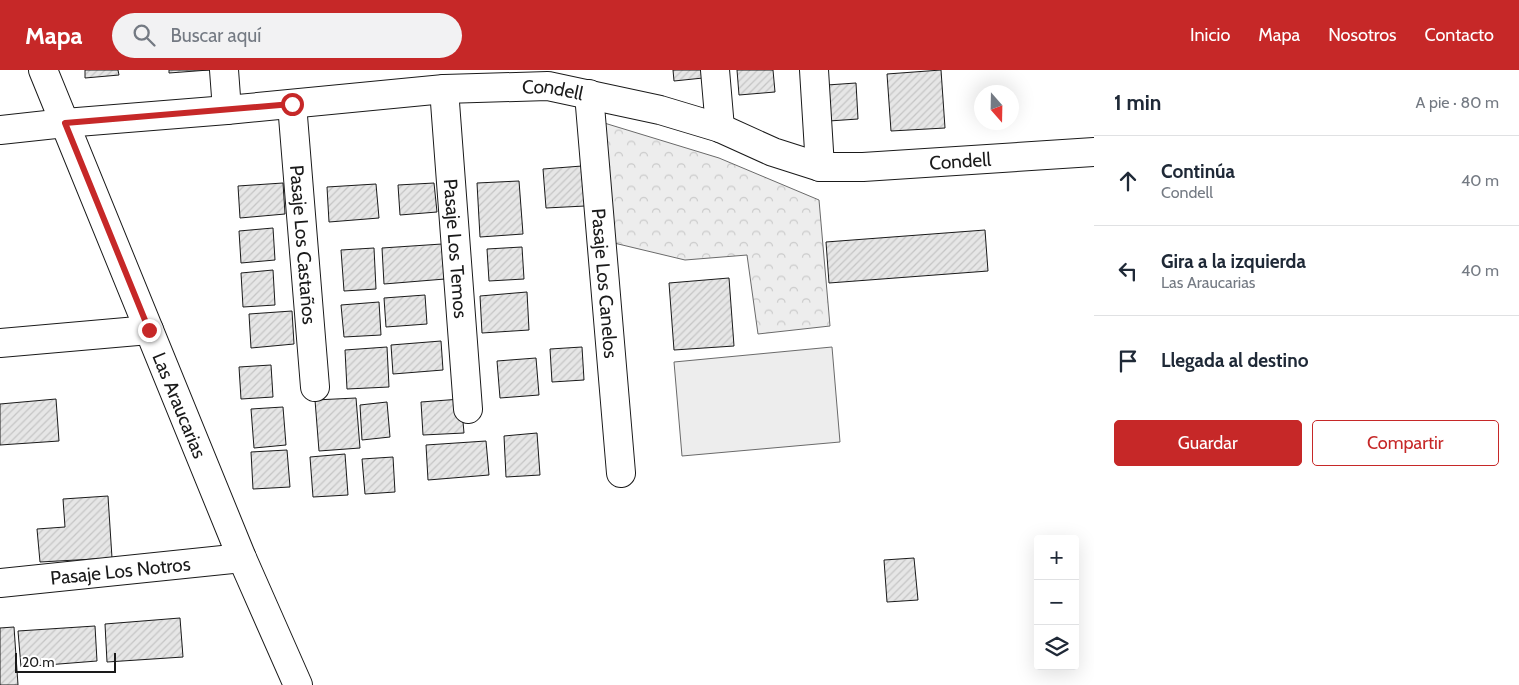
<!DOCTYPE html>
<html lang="es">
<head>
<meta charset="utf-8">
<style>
  body { margin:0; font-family:Cabin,sans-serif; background:#f2f2f3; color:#1f2937 }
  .controls { position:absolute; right:15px; bottom:15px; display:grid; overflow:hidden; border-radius:5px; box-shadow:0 5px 20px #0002 }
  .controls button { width:45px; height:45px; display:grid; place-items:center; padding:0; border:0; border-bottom:1px solid #e0e1e3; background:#fff; color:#1f2937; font:25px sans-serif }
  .compass { position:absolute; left:974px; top:15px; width:45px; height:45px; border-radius:50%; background:#fff; box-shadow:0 5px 20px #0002; rotate:160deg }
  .scale { position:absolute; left:15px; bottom:12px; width:101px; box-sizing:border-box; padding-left:5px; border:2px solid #1a1a1a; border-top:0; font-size:14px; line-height:18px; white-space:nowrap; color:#1a1a1a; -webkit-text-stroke:4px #fff; paint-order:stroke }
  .stop { position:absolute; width:15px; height:15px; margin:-11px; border:4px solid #c62828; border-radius:50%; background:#fff }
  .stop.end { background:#c62828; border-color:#fff; box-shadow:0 1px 5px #0008 }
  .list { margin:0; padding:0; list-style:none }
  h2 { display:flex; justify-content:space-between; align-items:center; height:65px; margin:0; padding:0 20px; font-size:21px }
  h2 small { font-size:16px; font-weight:400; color:#747a83 }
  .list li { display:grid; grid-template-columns:32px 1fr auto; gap:15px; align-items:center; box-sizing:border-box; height:90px; padding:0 20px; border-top:1px solid #e0e1e3 }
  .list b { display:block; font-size:19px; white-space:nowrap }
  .list p { margin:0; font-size:16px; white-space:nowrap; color:#747a83 }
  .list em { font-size:16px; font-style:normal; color:#747a83 }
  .actions { display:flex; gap:10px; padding:15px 20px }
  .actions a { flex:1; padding:11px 0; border:1px solid #c62828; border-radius:5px; text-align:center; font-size:18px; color:#c62828 }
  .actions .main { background:#c62828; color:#fff }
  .icon { flex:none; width:28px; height:28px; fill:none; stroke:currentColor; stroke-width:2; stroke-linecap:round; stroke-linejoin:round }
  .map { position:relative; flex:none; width:1094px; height:615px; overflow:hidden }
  header { display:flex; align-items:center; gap:30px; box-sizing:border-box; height:70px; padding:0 25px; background:#c62828; color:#fff }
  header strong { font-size:24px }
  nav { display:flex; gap:28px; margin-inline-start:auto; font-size:18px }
  .search { width:350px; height:45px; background:#f2f2f3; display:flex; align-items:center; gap:12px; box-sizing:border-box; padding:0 18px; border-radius:28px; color:#747a83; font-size:19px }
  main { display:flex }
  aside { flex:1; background:#fff }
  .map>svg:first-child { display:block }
</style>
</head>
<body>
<header>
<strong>Mapa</strong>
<div class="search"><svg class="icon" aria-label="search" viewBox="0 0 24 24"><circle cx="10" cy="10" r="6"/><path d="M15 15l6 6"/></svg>Buscar aquí</div>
<nav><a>Inicio</a><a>Mapa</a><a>Nosotros</a><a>Contacto</a></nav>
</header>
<main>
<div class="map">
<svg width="1094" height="615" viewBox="0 0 1094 615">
  <defs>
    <pattern id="park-crowns" width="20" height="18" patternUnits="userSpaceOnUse" patternTransform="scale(1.25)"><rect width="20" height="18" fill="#ededed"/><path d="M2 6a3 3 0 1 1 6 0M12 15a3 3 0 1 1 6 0" fill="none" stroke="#cbcbcb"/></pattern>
    <pattern id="building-hatch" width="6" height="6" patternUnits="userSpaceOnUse" patternTransform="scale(1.25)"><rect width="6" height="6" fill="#e6e6e6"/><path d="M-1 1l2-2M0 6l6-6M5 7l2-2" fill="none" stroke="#c5c5c5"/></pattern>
  </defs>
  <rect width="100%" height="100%" fill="#fff"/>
  <path fill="url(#park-crowns)" stroke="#6a6a6a" d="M601,52L719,88L819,130L830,256L758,264L747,185L685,190L614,173Z"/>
  <path fill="#ededed" stroke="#6a6a6a" d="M832,277L840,372L682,386L674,292Z"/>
  <path fill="url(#building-hatch)" stroke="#1a1a1a" d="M85,0H118L119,5L85,8Z
    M169,0H209L169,3Z
    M673,0H702L703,8L674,11Z
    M737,0H773L775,22L739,25Z
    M941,0L945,58L891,61L887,4Z
    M856,13L858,49L829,51L827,15Z
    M582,96L585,136L546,138L543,99Z
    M519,111L523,164L480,167L477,113Z
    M283,113L285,144L240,148L238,116Z
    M434,113L437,142L400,145L398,115Z
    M376,114L379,148L329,152L327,117Z
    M273,158L275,190L241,193L239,161Z
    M985,160L988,201L829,213L826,172Z
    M442,174L445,209L384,214L382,178Z
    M522,177L524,209L489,211L487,179Z
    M374,178L376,219L344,221L341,180Z
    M273,200L275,235L243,237L241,203Z
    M729,208L734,276L674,280L669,213Z
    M527,222L529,260L482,263L480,226Z
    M425,225L427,254L386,257L384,228Z
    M379,232L381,265L344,267L341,235Z
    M292,241L294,274L251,278L249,244Z
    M441,271L443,300L393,304L391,275Z
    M387,277L389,317L347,319L345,280Z
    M582,277L584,310L552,312L550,279Z
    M536,288L539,325L500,328L497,291Z
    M271,295L273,327L241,329L239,297Z
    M356,328L360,378L319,381L315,330Z
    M56,329L59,371L0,375V334Z
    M461,329L464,363L423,365L421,332Z
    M387,332L390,367L362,370L360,335Z
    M283,337L286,375L254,378L251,339Z
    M537,363L540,405L506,407L504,366Z
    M486,371L489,405L428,410L426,375Z
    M287,380L290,417L253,419L251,382Z
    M345,384L348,425L313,427L310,387Z
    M393,387L395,422L365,424L362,389Z
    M108,426L112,488L40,492L37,459L65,457L63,429Z
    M914,488L918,530L887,532L884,490Z
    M180,548L183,587L107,592L105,554Z
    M95,556L97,591L21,597L18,561Z
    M14,557L18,615H0V558Z"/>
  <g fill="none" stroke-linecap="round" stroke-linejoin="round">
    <defs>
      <g id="minor">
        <path d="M224,0L227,40"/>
        <path d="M715,0L720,58"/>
        <path d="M814,0L820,97"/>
        <path id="s1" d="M444,19L468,339"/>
        <path id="s2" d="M589,24L621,403"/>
        <path id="s3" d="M292,34L315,317"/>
        <path id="s4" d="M0,60L65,53L227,40L444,19L548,16L660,40L720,58L773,82L820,97H863L1094,82"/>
        <path d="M0,273L149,260"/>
        <path id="s5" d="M0,513L242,488"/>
      </g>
      <g id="tertiary">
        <path id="s6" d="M43,0L242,488L298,615"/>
      </g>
    </defs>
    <use href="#minor" stroke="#1a1a1a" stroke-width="30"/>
    <use href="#tertiary" stroke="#1a1a1a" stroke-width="30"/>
    <use href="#minor" stroke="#fff" stroke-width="28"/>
    <use href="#tertiary" stroke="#fff" stroke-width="28"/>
  </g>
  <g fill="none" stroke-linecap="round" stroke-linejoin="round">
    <path stroke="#c62828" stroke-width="6" d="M149,260L65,53L292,34"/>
  </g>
  <g text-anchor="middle" stroke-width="4" stroke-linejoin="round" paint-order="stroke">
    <g font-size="19" fill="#1a1a1a" stroke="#fff">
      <text dy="7" stroke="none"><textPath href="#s4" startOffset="555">Condell</textPath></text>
      <text dy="7" stroke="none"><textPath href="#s4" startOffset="975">Condell</textPath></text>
      <text dy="7" stroke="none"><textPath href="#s3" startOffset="141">Pasaje Los Castaños</textPath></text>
      <text dy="7" stroke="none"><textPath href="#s1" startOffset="160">Pasaje Los Temos</textPath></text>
      <text dy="7" stroke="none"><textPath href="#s2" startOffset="190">Pasaje Los Canelos</textPath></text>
      <text dy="7" stroke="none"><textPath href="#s6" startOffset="362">Las Araucarias</textPath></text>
      <text dy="7" stroke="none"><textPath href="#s5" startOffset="121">Pasaje Los Notros</textPath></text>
    </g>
  </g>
</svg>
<div class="controls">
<button>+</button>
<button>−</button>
<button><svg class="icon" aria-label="layers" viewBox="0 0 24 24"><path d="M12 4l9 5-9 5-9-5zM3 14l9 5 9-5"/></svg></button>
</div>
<svg class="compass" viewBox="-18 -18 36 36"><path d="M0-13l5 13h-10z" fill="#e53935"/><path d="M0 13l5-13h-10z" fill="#747a83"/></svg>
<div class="scale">20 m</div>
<div class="stop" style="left:292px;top:34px"></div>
<div class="stop end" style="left:149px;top:260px"></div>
</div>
<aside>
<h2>1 min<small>A pie · 80 m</small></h2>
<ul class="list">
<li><svg class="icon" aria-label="ahead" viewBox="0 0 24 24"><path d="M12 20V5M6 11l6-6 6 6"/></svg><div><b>Continúa</b><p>Condell</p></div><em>40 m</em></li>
<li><svg class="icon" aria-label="left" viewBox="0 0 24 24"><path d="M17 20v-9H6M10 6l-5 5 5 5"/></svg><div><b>Gira a la izquierda</b><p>Las Araucarias</p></div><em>40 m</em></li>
<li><svg class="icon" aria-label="arrive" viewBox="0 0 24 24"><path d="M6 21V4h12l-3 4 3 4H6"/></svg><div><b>Llegada al destino</b></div></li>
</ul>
<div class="actions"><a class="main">Guardar</a><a>Compartir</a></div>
</aside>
</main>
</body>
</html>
